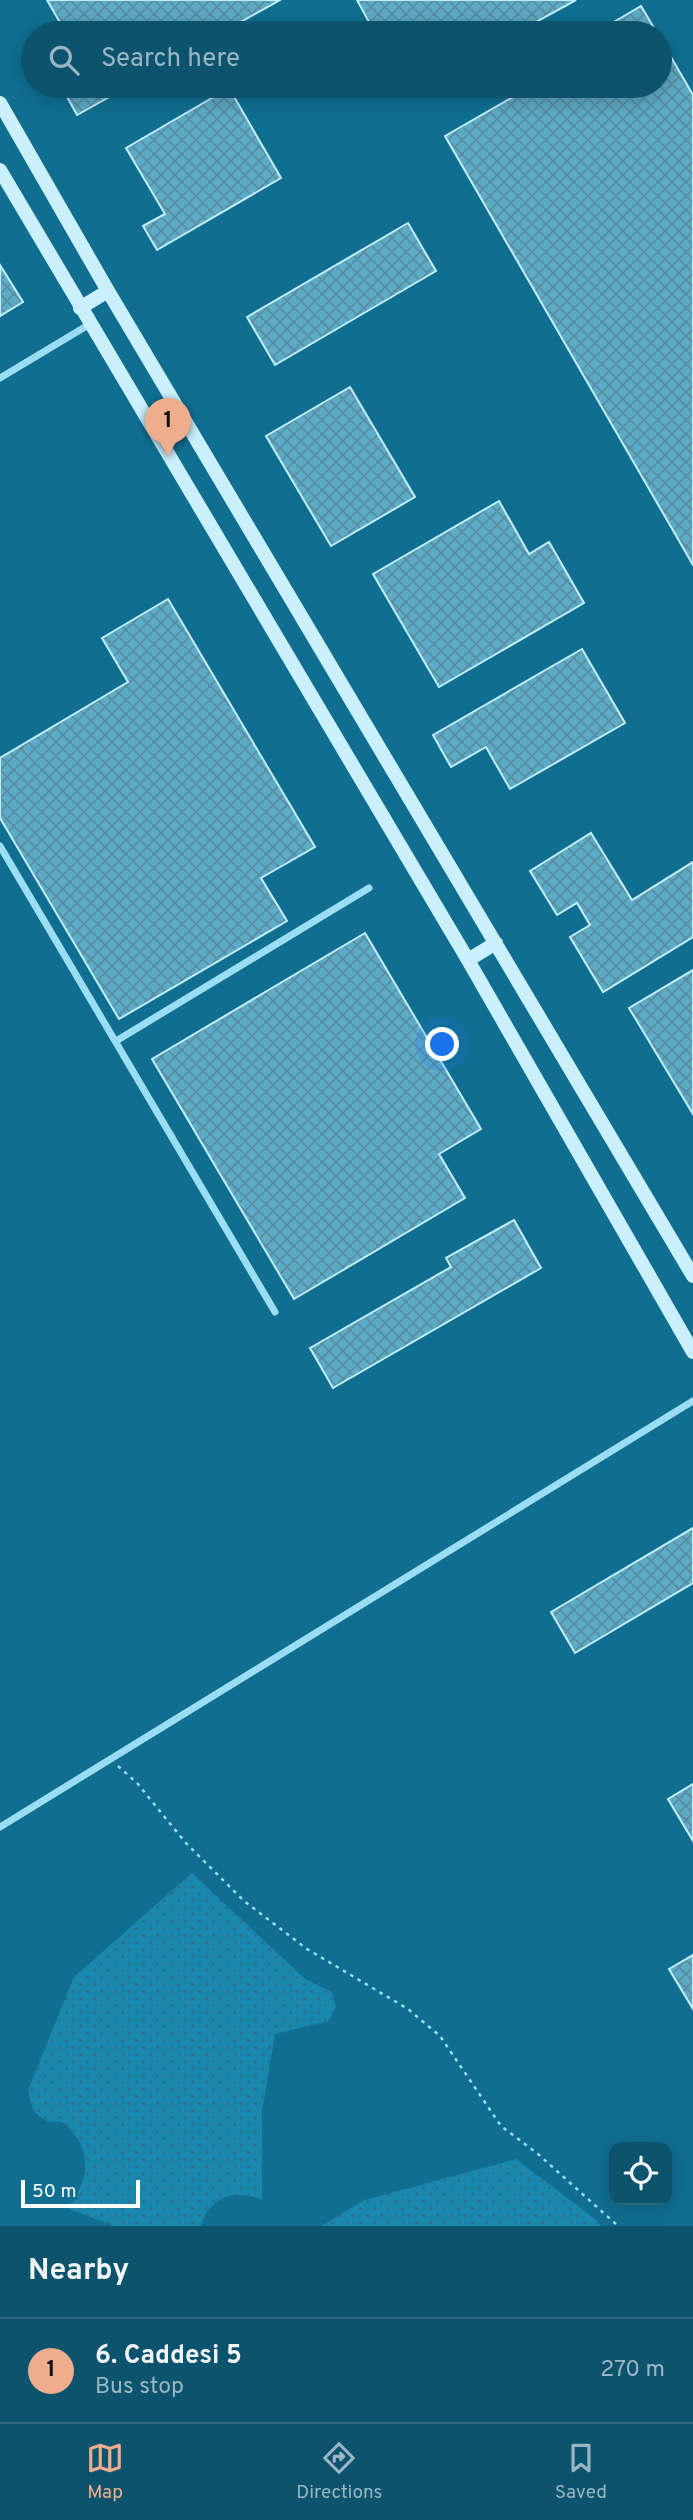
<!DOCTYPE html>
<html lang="en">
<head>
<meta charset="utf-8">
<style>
  body { margin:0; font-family:Overpass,sans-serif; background:#155972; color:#f1f3f6 }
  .controls { position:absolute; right:21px; bottom:21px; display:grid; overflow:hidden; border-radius:14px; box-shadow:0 4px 18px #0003 }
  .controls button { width:63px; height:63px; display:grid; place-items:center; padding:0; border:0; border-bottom:2px solid #2c6980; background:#0c536d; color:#f1f3f6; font:35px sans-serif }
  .scale { position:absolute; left:21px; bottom:18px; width:119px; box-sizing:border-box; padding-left:7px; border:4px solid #fff; border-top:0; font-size:19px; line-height:24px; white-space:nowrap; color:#fff; -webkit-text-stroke:5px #106f91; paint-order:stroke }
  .you { position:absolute; left:443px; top:1045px; width:24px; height:24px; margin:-18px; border:5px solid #fff; border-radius:50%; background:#1a73e8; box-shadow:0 0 0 10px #1a73e833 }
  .badge { display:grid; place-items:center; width:46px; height:46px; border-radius:50%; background:#eead8d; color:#111; font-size:23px; font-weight:700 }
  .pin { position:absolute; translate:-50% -58px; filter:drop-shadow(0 2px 4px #0008) }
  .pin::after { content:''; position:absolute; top:37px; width:24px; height:21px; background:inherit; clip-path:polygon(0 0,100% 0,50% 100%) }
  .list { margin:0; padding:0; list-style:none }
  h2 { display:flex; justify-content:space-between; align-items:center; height:91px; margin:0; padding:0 28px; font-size:30px }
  h2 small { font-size:23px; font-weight:400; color:#9ab6c2 }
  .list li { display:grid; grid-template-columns:46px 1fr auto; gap:21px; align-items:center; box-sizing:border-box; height:105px; padding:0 28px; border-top:2px solid #2c6980 }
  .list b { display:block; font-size:26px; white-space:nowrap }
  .list p { margin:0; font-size:23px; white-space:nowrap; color:#9ab6c2 }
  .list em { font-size:23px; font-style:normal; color:#9ab6c2 }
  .icon { flex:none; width:38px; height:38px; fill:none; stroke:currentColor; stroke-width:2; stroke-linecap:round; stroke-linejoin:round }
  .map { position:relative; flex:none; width:693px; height:2226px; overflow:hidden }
  .search { position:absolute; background:#0c536d; box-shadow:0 4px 18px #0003; left:21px; right:21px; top:21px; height:77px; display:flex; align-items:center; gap:18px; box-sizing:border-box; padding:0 24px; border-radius:38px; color:#9ab6c2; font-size:26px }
  .sheet { height:196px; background:#0c536d }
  nav { display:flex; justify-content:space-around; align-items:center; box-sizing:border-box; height:98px; border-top:2px solid #2c6980; background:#0c536d; font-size:19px; color:#9ab6c2 }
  nav a { display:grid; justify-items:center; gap:4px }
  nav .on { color:#eead8d }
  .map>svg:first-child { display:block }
</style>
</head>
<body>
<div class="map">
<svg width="693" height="2226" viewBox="0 0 693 2226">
  <defs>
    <pattern id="grass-dots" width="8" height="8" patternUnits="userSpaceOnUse" patternTransform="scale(1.75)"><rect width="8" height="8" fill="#1a88ae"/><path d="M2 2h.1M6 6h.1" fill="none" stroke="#2e7087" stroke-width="1.8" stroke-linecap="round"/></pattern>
    <pattern id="building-cross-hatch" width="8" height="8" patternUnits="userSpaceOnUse" patternTransform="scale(1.75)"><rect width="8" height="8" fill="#5cabc7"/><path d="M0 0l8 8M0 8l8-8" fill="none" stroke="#578ea2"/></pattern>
  </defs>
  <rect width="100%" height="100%" fill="#106f91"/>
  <path fill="url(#grass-dots)" d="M192,1873L305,1979L332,1992L336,2007L328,2021L275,2034L262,2112V2200C236,2188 209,2197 201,2226H114L67,2208C85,2188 92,2161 77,2138C73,2133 67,2124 61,2122C58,2121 54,2122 51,2122C35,2118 28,2104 29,2088L74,1977Z
    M516,2159L595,2219L601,2226H321L365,2200Z"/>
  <path fill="url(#building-cross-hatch)" stroke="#c2effe" stroke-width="2" d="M47,0H280L221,33H66Z
    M357,0H576L516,33H375Z
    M641,6L657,33H595Z
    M660,38L693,95V565L445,136L532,86H660Z
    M61,86H129L77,115Z
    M229,88L281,178L157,250L143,226L165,214L126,148Z
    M408,223L436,271L275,365L247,317Z
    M0,265L23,302L0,316Z
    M350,387L415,497L331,546L266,436Z
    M499,501L529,554L549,542L584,603L439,687L373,574Z
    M168,599L315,847L261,878L287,921L119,1019L0,818V758L128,682L102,638Z
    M582,649L625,723L510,789L486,747L451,767L433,735Z
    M591,833L632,900L693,862V937L603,992L570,937L590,925L577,903L557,915L530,871Z
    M365,933L481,1129L439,1154L465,1198L294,1299L152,1059Z
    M693,970V1114L629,1008Z
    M514,1220L541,1268L333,1388L310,1348L451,1267L446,1258Z
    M693,1528V1583L575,1653L551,1612Z
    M693,1784V1841L668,1799Z
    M693,1955V2009L669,1969Z"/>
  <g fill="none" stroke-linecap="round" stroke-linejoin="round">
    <path stroke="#9bddf3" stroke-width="2.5" stroke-dasharray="3.5 5" stroke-linecap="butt" d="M118,1766L137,1783L185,1842L244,1901L307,1949L408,2009L440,2036L501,2126L538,2154L618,2226"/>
    <path stroke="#9bddf3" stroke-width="7" d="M0,378L90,324
      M0,846L275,1312
      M116,1041L369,888
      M0,1827L693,1401"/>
    <path stroke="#caeffd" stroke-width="14" d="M0,103L108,291L693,1276
      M0,170L468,960L693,1352
      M80,308L108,291
      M468,960L496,943"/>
  </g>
</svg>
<div class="controls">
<button><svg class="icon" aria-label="locate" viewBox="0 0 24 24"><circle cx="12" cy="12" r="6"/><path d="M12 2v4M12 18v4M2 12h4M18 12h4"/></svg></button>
</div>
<div class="scale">50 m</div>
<div class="you"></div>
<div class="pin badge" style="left:168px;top:456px">1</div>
<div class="search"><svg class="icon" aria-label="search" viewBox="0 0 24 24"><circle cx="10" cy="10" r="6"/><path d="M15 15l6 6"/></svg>Search here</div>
</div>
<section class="sheet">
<h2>Nearby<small></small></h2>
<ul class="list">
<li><span class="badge">1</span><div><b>6. Caddesi 5</b><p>Bus stop</p></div><em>270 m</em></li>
</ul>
</section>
<nav>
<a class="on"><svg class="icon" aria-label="map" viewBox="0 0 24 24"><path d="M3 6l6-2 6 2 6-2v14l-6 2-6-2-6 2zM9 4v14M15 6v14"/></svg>Map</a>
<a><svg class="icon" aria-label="directions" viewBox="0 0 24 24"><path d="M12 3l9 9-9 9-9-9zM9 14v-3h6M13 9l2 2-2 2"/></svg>Directions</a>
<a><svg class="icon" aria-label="saved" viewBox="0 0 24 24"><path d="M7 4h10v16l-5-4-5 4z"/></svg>Saved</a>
</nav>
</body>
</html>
